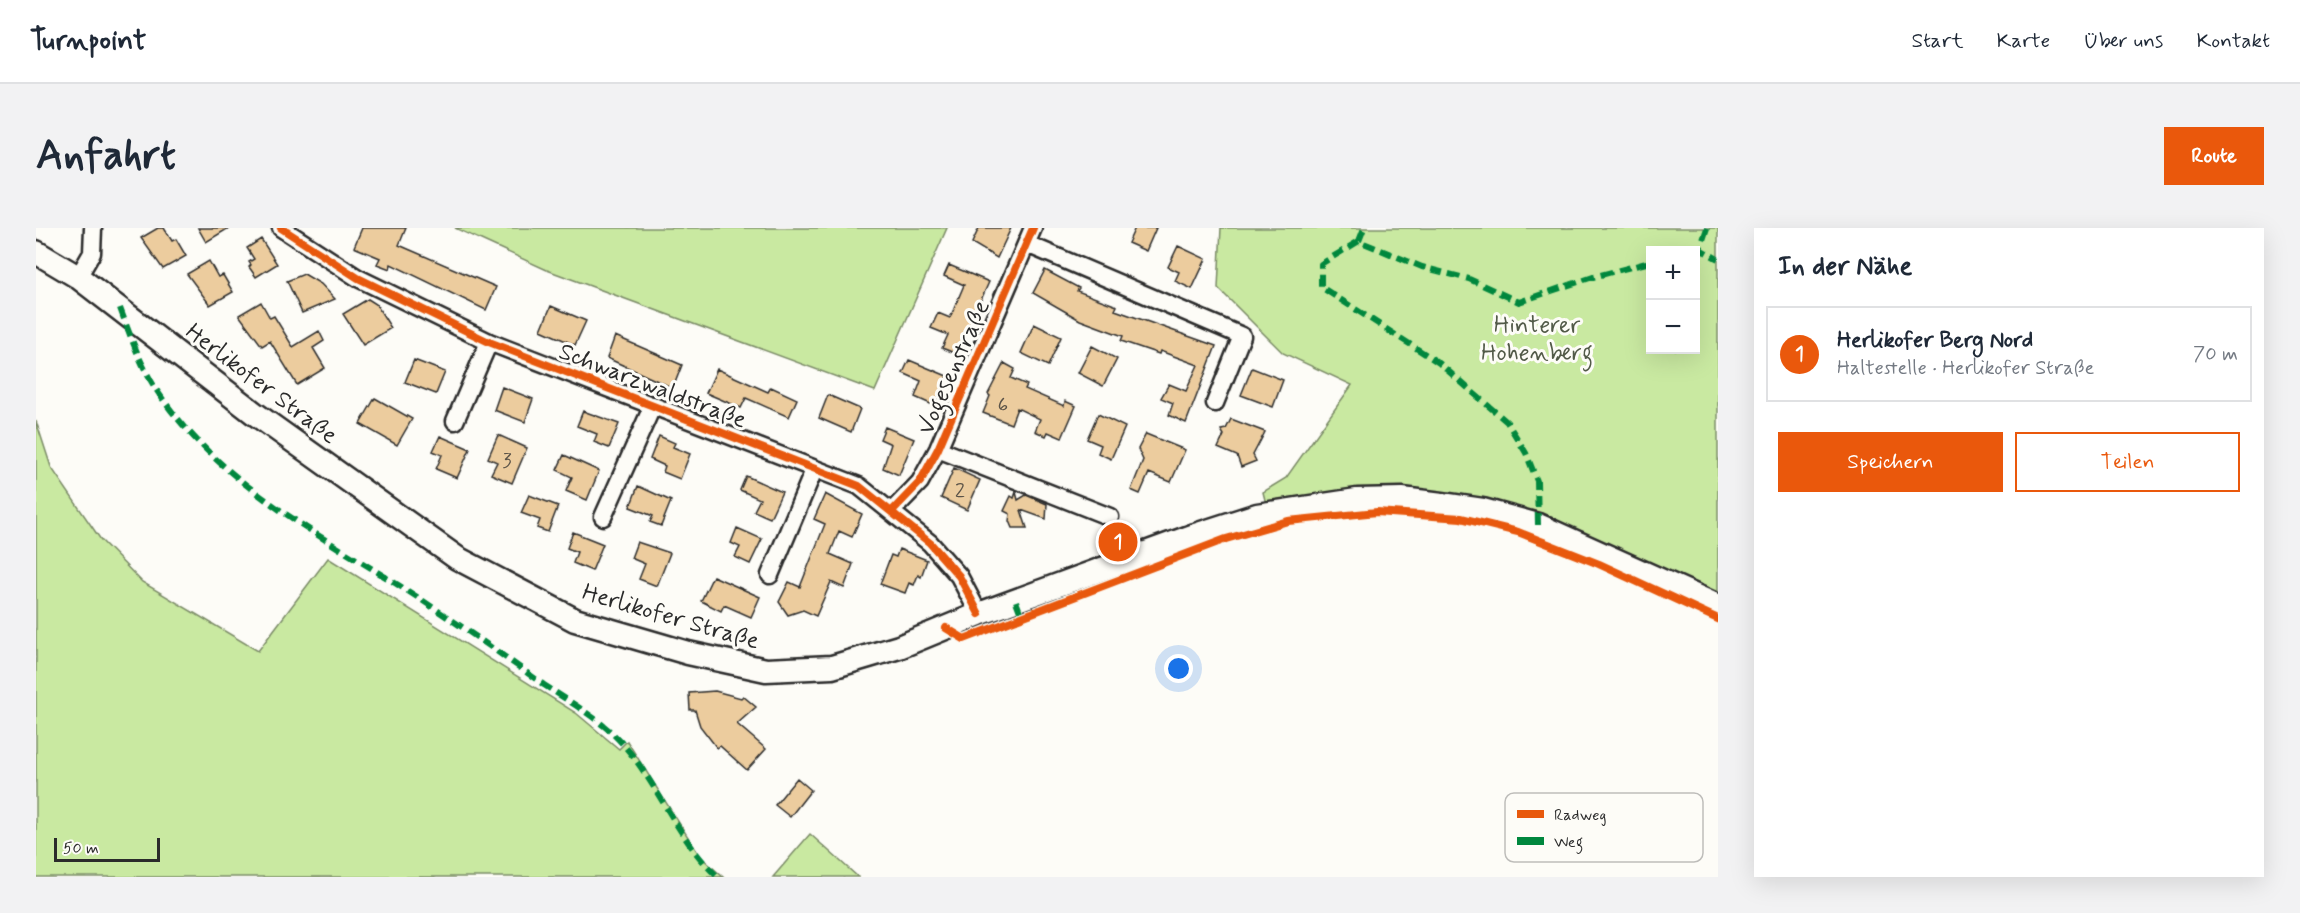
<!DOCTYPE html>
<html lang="de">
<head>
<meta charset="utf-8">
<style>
  body { margin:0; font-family:Mynerve,sans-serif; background:#f2f2f3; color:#1f2937 }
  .controls { position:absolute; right:18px; top:18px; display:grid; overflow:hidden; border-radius:0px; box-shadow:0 6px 24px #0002 }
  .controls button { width:54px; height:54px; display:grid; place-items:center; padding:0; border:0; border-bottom:2px solid #e0e1e3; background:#fff; color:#1f2937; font:30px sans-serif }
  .scale { position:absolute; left:18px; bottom:15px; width:106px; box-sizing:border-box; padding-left:6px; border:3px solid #2b2b2b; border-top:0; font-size:16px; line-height:21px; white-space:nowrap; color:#2b2b2b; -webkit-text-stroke:4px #fdfcf7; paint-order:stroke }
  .you { position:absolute; left:1143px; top:441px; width:21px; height:21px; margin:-15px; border:4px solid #fff; border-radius:50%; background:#1a73e8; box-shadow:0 0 0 9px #1a73e833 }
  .badge { display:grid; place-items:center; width:39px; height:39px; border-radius:50%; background:#ea580c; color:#fff; font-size:20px; font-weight:700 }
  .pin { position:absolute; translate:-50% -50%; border:3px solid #fff; box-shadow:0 2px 6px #0006 }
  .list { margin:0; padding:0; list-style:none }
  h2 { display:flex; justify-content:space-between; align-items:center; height:78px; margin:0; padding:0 24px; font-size:26px }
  h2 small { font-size:20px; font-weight:400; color:#747a83 }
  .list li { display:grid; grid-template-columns:39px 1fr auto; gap:18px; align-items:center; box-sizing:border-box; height:96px; margin:0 12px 12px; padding:0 12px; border:2px solid #e0e1e3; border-radius:0px }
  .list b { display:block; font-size:22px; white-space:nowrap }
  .list p { margin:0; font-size:20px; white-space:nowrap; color:#747a83 }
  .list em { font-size:20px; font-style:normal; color:#747a83 }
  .actions { display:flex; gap:12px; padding:18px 24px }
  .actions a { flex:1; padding:14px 0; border:2px solid #ea580c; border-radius:0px; text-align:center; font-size:21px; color:#ea580c }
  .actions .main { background:#ea580c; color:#fff }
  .map { position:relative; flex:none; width:1682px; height:649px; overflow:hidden; border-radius:0px }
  header { display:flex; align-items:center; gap:36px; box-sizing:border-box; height:84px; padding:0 30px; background:#fff; border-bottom:2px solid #e0e1e3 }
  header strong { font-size:28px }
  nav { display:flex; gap:33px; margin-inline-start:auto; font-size:21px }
  .intro { display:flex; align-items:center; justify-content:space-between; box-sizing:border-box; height:144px; padding:0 36px }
  h1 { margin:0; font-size:42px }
  .button { padding:15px 27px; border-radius:0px; background:#ea580c; color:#fff; font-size:21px; font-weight:700 }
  main { display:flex; gap:36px; padding:0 36px }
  aside { flex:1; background:#fff; border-radius:0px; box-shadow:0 6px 24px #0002 }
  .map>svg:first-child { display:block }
</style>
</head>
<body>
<header>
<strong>Turnpoint</strong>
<nav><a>Start</a><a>Karte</a><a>Über uns</a><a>Kontakt</a></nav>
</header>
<div class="intro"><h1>Anfahrt</h1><a class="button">Route</a></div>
<main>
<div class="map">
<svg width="1682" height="649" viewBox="0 0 1682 649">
  <rect width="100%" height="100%" fill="#fdfcf7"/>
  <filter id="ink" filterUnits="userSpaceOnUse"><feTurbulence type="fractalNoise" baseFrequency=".0167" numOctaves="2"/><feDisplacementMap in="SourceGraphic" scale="12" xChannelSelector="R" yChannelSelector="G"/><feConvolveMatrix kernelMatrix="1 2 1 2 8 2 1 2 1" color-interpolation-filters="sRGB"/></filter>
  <g filter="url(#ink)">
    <path fill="#c9e9a1" stroke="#7a8a66" stroke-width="1.5" fill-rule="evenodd" d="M419,0H911L839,163L511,42Z
      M1185,0H1682V365L1585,321L1517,294L1451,274L1230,276L1227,264L1250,250L1316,157L1247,125L1182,60ZM1614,22H1660V122H1614Z
      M0,193L15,239L65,312L106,354L222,423L292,330L540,485L583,521L591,513L664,628L687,649H0Z
      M774,606L822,649H737Z"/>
    <path fill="#eccc9e" stroke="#2b2b2b" stroke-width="1.5" d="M122,0H128L136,13L140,11L150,28L127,41L105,10Z
      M162,0H193L170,14Z
      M326,0H370L363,17L460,59L450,82L355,36L354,41L341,36L344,30L318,19Z
      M943,0H975L961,30L936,15Z
      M1099,0H1120L1110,23L1092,15Z
      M225,11L241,36L220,49L213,39L215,37L213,34L218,31L211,20Z
      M1142,18L1170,31L1156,61L1139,53L1143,44L1132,39Z
      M173,33L182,49L187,47L197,64L174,77L151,46Z
      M913,37L953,54L921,126L906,120L912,107L895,100L902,85L914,90L928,57L908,48Z
      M1009,42L1043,60L1041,63L1081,78L1079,82L1180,118L1150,195L1133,187L1137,175L1125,170L1133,156L1150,163L1162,137L1124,123L1123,126L1085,113L1087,108L1044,92L997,65Z
      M268,46L285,56L299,71L266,85L251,53Z
      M332,71L340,76L355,100L327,117L307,86Z
      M225,74L234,90L238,88L257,119L283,103L288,113L277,120L289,140L261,157L234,113L226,118L203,87Z
      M515,78L550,93L539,117L505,102Z
      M998,96L1025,109L1012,138L985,125Z
      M579,108L646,137L637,160L571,130Z
      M1056,118L1081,131L1067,158L1042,145Z
      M378,132L409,144L400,166L369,154Z
      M873,132L911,148L899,178L879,169L885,153L867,145Z
      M968,135L979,141L975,150L991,157L989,161L1028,178L1029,173L1040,178L1026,210L1012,204L1010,208L999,203L1004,191L981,180L975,196L947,185L954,168L952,166Z
      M1216,140L1247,152L1237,179L1205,167Z
      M681,141L732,164L735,159L761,171L753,189L710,170L705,180L670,165Z
      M466,159L497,171L489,194L458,182Z
      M792,167L824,181L815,204L783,190Z
      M339,170L376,191L361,217L324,196Z
      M547,183L583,196L573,220L558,214L561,206L541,198Z
      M1062,186L1089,199L1075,231L1062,225L1065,217L1051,211Z
      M1195,191L1229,204L1217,227L1220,233L1205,239L1201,228L1182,220L1188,207L1185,202L1190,201Z
      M849,199L878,211L863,247L847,240L855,216L844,211Z
      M1110,206L1149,222L1135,254L1113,245L1104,266L1095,262L1107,232L1102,221Z
      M462,207L491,220L476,255L455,246L461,234L452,230Z
      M404,208L434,221L421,250L400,241L406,227L397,223Z
      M623,208L639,215L637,219L654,226L644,251L627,244L629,238L614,231Z
      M528,227L563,243L551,272L530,263L536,249L521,242Z
      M918,240L944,252L931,282L905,270Z
      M710,248L746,264L734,290L718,283L724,271L704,262Z
      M602,258L635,273L625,298L614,294L617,288L594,279Z
      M980,264L982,272L990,267L1011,276L1010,291L985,282L991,300H976L973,293L974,286L968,283L975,268L978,270Z
      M789,266L826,286L816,309L803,303L794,326L817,336L808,360L795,354L780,388L767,382L752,387L743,374L753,354L764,359L789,296L778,291Z
      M493,267L522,278L512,304L501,300L504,292L485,285Z
      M701,300L726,311L714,336L699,329L704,319L695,315Z
      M537,304L567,316L556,343L537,335L541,324L531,320Z
      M601,314L634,325L621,358L603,351L609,336L595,330Z
      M863,321L891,332L885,349L882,347L878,357L873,355L869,365L844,356L855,327L860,329Z
      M677,348L724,369L715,389L688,377L685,383L665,373Z
      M679,463L705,470L707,468L720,479L701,496L730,521L711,542L684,518L681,520L664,498L659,482H654L653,465Z
      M761,550L775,562L754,589L739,577Z"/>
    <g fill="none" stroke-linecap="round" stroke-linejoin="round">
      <defs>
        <path id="minor" d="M245,0L322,50L453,114L823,258L894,315L923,348L943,386
          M991,16L1206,108L1179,175
          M42,49L56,25L57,0
          M419,193L453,114
          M902,221L1074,289
          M856,283L884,254L902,221L997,0
          M567,289L617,177
          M734,347L778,242"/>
        <path id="secondary" d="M0,24L42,49L218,185L421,330L539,392L652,425L730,442L796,439L863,419L943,386L1159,307L1221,287L1321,272L1366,271L1406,276L1447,282L1502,297L1682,378"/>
      </defs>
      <use href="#minor" stroke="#2b2b2b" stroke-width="21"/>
      <use href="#secondary" stroke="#2b2b2b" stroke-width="27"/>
      <use href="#minor" stroke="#fdfcf7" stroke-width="16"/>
      <use href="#secondary" stroke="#fdfcf7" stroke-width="22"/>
      <path stroke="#00873e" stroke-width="6" stroke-dasharray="12 6" stroke-linecap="butt" d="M1671,0L1664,21L1682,31
        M1323,13L1328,0
        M84,80C95,110 107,144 126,170C182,249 262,295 343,345C400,380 454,418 508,457C528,470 550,483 568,498C618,539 635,606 682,649
        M1502,297L1501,253L1490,225L1471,194L1403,135L1285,59V36L1323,13L1386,39L1433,51L1483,74L1557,49L1614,34
        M980,373L986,389"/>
      <defs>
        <path id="cycleway" d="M245,0L322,50L453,114L823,258L894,315L923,348L943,386
          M856,283L884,254L902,221L997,0
          M910,400L928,411L1190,311L1252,293L1341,284L1425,290L1482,304L1563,336L1682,391"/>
      </defs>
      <use href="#cycleway" stroke="#fdfcf7" stroke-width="11"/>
      <use href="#cycleway" stroke="#e8590c" stroke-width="8"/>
    </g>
  </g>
  <g text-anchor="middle" stroke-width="6" stroke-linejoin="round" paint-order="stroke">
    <g font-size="21" fill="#5b5348">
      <text x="967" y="183">6</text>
      <text x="471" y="239">3</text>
      <text x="924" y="269">2</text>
    </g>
    <g font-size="24" fill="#525a48" stroke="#fdfcf7">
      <text x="1501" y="104">Hinterer<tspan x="1501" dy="28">Hohenberg</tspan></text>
    </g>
    <g font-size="24" fill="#2b2b2b" stroke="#fdfcf7">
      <text transform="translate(917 139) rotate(-66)" y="8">Vogesenstraße</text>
      <text transform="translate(226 155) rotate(37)" y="8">Herlikofer Straße</text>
      <text transform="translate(617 157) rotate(21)" y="8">Schwarzwaldstraße</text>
      <text transform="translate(635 388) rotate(16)" y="8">Herlikofer Straße</text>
    </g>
  </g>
  <rect x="1469" y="565" width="198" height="69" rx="9" fill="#fdfcf7" stroke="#bebdba" stroke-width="1.5"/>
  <rect x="1481" y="582" width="27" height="8" fill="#e8590c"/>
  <rect x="1481" y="609" width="27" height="8" fill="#00873e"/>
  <g font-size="16" fill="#2b2b2b">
    <text x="1518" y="592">Radweg</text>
    <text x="1518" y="619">Weg</text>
  </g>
</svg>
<div class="controls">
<button>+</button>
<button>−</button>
</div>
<div class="scale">50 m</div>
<div class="you"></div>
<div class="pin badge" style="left:1082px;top:314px">1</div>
</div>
<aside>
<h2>In der Nähe<small></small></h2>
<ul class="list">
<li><span class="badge">1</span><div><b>Herlikofer Berg Nord</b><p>Haltestelle · Herlikofer Straße</p></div><em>70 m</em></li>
</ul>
<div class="actions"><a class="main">Speichern</a><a>Teilen</a></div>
</aside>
</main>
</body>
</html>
